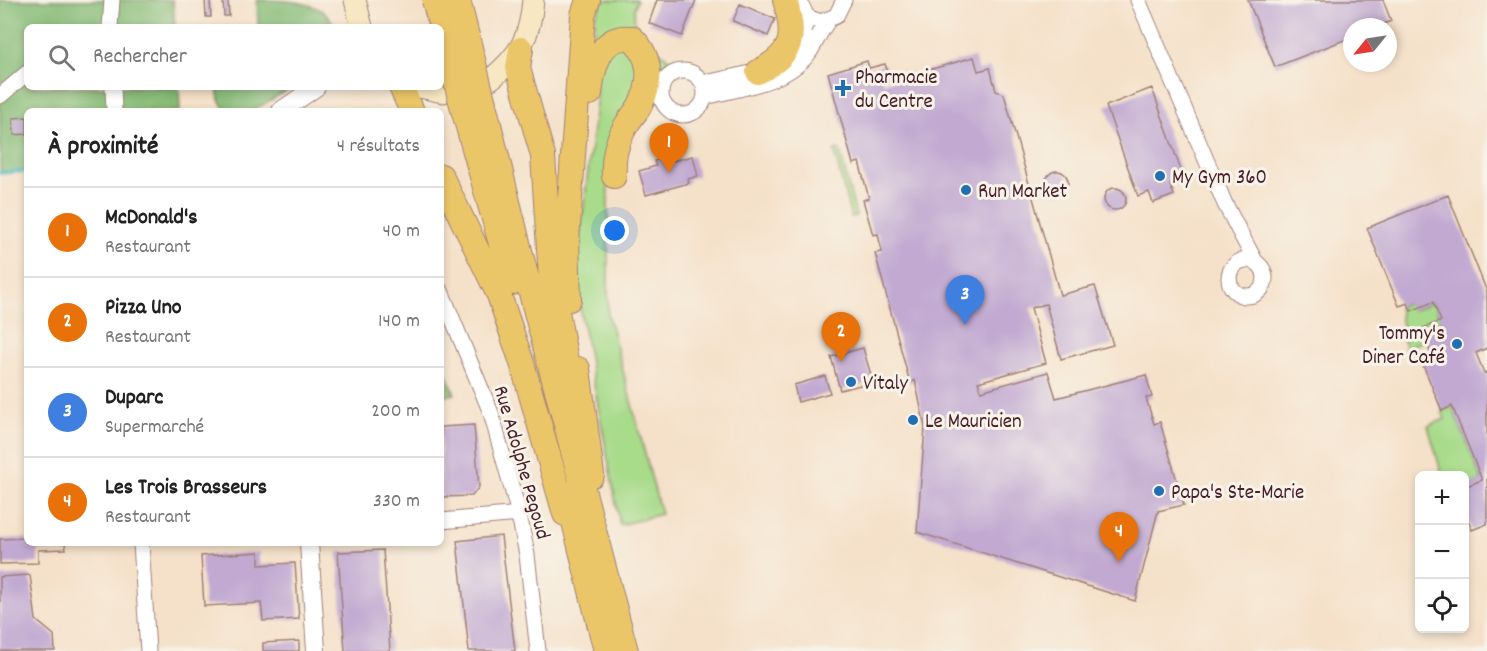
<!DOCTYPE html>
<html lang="fr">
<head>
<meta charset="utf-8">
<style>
  body { margin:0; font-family:Dekko,sans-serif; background:#f6f6f6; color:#222 }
  .controls { position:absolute; right:18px; bottom:18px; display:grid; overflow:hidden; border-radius:9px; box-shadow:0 3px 9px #0003 }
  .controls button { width:54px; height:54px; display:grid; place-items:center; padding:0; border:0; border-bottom:2px solid #e0e0e0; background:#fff; color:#222; font:30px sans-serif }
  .compass { position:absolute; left:1343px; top:18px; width:54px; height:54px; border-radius:50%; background:#fff; box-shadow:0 3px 9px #0003; rotate:240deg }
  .you { position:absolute; left:615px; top:231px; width:21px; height:21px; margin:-15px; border:4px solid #fff; border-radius:50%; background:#1a73e8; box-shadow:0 0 0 9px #1a73e833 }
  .badge { display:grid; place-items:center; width:39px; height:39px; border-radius:50%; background:#b45309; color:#fff; font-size:20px; font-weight:700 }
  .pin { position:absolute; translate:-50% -50px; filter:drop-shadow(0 2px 3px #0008) }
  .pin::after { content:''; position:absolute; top:32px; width:21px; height:18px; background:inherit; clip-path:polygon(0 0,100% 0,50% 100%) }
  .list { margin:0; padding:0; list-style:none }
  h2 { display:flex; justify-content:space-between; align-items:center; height:78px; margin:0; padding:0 24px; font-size:26px }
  h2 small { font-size:20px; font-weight:400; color:#767676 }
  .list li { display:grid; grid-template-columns:39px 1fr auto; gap:18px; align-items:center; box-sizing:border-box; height:90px; padding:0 24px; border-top:2px solid #e0e0e0 }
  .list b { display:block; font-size:22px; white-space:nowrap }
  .list p { margin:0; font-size:20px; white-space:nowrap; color:#767676 }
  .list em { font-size:20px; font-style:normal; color:#767676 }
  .icon { flex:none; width:33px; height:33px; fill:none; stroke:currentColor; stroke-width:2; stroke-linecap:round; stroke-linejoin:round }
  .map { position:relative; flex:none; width:1487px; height:651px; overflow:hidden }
  .search { position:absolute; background:#fff; box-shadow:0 3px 9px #0003; left:24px; top:24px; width:420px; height:66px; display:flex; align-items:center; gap:15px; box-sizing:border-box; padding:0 21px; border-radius:9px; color:#767676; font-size:22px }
  .panel { position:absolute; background:#fff; box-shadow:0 3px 9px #0003; left:24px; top:108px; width:420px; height:438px; border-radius:9px }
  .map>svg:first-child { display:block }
</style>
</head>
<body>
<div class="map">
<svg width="1487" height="651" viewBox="0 0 1487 651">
  <rect width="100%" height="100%" fill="#f7f3e8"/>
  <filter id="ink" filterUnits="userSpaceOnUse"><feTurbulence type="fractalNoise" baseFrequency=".0167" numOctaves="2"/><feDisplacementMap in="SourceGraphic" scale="12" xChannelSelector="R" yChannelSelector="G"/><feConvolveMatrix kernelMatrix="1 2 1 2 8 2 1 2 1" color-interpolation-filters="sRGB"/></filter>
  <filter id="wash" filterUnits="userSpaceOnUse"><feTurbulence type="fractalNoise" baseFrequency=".008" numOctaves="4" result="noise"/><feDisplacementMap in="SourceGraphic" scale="24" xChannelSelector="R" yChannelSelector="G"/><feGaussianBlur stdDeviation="1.35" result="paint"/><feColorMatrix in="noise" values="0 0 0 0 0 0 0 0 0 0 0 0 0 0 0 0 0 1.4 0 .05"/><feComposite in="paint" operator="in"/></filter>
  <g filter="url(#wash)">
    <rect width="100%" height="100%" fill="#f5e1c9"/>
    <path fill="#a8db8a" stroke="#797d5a" stroke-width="1.5" d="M603,0H637C624,27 654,46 672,62L608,154V315L661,514L620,525L575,281L596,104L595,17Z
      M839,149L856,216L851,217L834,150Z
      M1433,302L1441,321L1426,340L1405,348L1399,306L1408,303L1412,311Z
      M1452,406L1482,480L1465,487L1464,476L1442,475L1428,426L1445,419L1442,411Z"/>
    <path fill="#86bb76" stroke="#686d50" stroke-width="1.5" d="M0,0H173L175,27H27V87H179L180,111H27V171H0Z
      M257,0C283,0 327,0 334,27H258Z
      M217,87H293L252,111H226L219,100Z
      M441,362L455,394L441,397Z"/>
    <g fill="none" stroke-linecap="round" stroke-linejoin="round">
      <path stroke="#41b2b9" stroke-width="4" d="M0,173L27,171"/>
    </g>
    <g id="blocks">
      <path fill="#c1a9d1" d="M205,0H210L211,17H206Z
        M223,0H228L229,16H224Z
        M657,0H696L682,36L649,23Z
        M1248,0H1383L1391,21L1376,27H1352V37L1275,67Z
        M740,4L775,19L768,36L733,21Z
        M974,57L978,71L990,68L996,91L1004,94L1060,295L1095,286L1113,345L1061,359L1046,304L1031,308L1046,363L978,382L981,391L1048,372L1056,398L1146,375L1152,397L1146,398L1154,424L1160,422L1184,505L1158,511L1135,601L917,532L925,427L915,380L910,383L875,253L882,252L878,234L873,235L863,200L869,198L859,162L853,164L828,73L867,61L869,68L885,64L889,76L882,78L883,83Z
        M1152,88L1184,179L1170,185L1174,195L1153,203L1149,192L1138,196L1106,106Z
        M27,117V134L14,135L13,118Z
        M693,156L698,176L688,179L689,183L646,195L639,171L656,166L654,161L663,159L664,163Z
        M1046 182a11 11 0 1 1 22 0a11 11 0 1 1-22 0Z
        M1104 199a11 11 0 1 1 22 0a11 11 0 1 1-22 0Z
        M1448,195L1487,292V348L1476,353L1484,373L1487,372V524L1472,530L1464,510V487L1482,480L1452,406L1442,411L1421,360L1432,356L1421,329L1441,321L1433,302L1411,311L1408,303L1399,306L1367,228Z
        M863,348L873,382L840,390L831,357Z
        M825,376L830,393L798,402L794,385Z
        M474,425L479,487L472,496L441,497V427Z
        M501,536L515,651H469L457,541Z
        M27,538V543H65L66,549L38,550V563L0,564V539Z
        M383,550L390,651H345L338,552Z
        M259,552V565L295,563L299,619L263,621L261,603L204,606L201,556Z
        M30,575L36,620L54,635L55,651H0V577Z
        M299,641V651H263V643Z"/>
    </g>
  </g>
  <g filter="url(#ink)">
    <use href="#blocks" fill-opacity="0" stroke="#a0807a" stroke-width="1.5"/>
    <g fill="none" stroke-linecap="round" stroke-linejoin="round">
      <defs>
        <path id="minor" d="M799,0L807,17L821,22L836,16L844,0
          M1138,0L1225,204L1255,261
          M110,27L112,0
          M789,60L802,42L807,17
          M661 93a22 22 0 1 1 44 0a22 22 0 1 1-44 0Z
          M702,81L710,82L764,70
          M113,87L114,111
          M0,96L27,73
          M705,97C738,88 787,83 809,53C816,43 820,31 828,21
          M1229 278a18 18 0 1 1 36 0a18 18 0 1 1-36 0Z
          M441,291L491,413L519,514L527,555L538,651
          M441,521L519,514
          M141,543L148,651"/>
        <path id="tertiary" d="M281,111L316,87
          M309,543L316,651"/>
        <path id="secondary" d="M355,0L362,27
          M491,79C520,55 530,38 533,0
          M420,87L443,92"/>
        <path id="trunk" d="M521,49L518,68L543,156L551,279L571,388
          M758,72C794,53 796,38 785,0
          M401,87L412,111
          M590,93C593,67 600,34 632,38C652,57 653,83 639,107C634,115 627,122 623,131C615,146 613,159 614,176
          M484,104L523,263L626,651
          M463,109L512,283
          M441,176L499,295L522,363L565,514
          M569,299L567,240L583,15L588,0
          M578,369L592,475
          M567,494L606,651"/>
      </defs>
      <use href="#minor" stroke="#a0807a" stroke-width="17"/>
      <use href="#tertiary" stroke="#a0807a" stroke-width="20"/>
      <use href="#secondary" stroke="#a0807a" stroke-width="23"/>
      <use href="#trunk" stroke="#a0807a" stroke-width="26"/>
      <use href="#minor" stroke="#fff" stroke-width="15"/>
      <use href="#tertiary" stroke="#fff" stroke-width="18"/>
      <use href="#secondary" stroke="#f7e8c3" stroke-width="21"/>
      <use href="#trunk" stroke="#ebc669" stroke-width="24"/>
      <defs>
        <path id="trunk-bridge" d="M434,0L463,109
          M458,0L484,104"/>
      </defs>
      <use href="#trunk-bridge" stroke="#a0807a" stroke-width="26" stroke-linecap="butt"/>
      <use href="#trunk-bridge" stroke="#ebc669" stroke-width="24"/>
    </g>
  </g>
  <g fill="#1f6fb2" stroke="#f7f3e8" stroke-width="2">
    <path d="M840 79h6v6h6v6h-6v6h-6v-6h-6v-6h6z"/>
    <circle cx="1160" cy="176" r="6"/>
    <circle cx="966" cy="190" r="6"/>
    <circle cx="1457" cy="344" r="6"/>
    <circle cx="851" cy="382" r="6"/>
    <circle cx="913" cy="420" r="6"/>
    <circle cx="1159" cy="491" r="6"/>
  </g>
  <g text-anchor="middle" stroke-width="6" stroke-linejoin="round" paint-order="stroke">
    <g font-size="21" fill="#4a1f2b" stroke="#f7f3e8" text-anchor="start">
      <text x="855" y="83">Pharmacie<tspan x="855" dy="24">du Centre</tspan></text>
      <text x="1172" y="183">My Gym 360</text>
      <text x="978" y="197">Run Market</text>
      <text x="1445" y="339" text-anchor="end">Tommy's<tspan x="1445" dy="24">Diner Café</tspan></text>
      <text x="863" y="389">Vitaly</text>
      <text x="925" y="427">Le Mauricien</text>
      <text x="1171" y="498">Papa's Ste-Marie</text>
    </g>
    <g font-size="21" fill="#4a1f2b" stroke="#f7f3e8">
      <text transform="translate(523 462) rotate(74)" y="7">Rue Adolphe Pegoud</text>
    </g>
  </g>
</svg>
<div class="controls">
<button>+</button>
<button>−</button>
<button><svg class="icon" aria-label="locate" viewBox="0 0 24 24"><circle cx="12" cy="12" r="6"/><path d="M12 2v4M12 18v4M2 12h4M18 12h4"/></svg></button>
</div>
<svg class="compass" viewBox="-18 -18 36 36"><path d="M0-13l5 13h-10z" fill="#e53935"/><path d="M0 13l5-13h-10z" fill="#767676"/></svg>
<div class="you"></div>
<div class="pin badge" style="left:669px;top:173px;background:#e8710a">1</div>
<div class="pin badge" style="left:841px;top:362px;background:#e8710a">2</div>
<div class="pin badge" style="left:965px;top:325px;background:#3f7fe0">3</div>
<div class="pin badge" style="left:1119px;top:562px;background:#e8710a">4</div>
<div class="search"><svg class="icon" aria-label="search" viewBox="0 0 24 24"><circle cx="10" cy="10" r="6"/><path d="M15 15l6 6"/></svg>Rechercher</div>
<section class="panel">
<h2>À proximité<small>4 résultats</small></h2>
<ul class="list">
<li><span class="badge" style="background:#e8710a">1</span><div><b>McDonald's</b><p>Restaurant</p></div><em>40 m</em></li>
<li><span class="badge" style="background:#e8710a">2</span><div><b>Pizza Uno</b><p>Restaurant</p></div><em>140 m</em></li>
<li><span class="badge" style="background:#3f7fe0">3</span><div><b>Duparc</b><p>Supermarché</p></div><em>200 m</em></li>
<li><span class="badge" style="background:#e8710a">4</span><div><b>Les Trois Brasseurs</b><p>Restaurant</p></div><em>330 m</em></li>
</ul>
</section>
</div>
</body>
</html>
